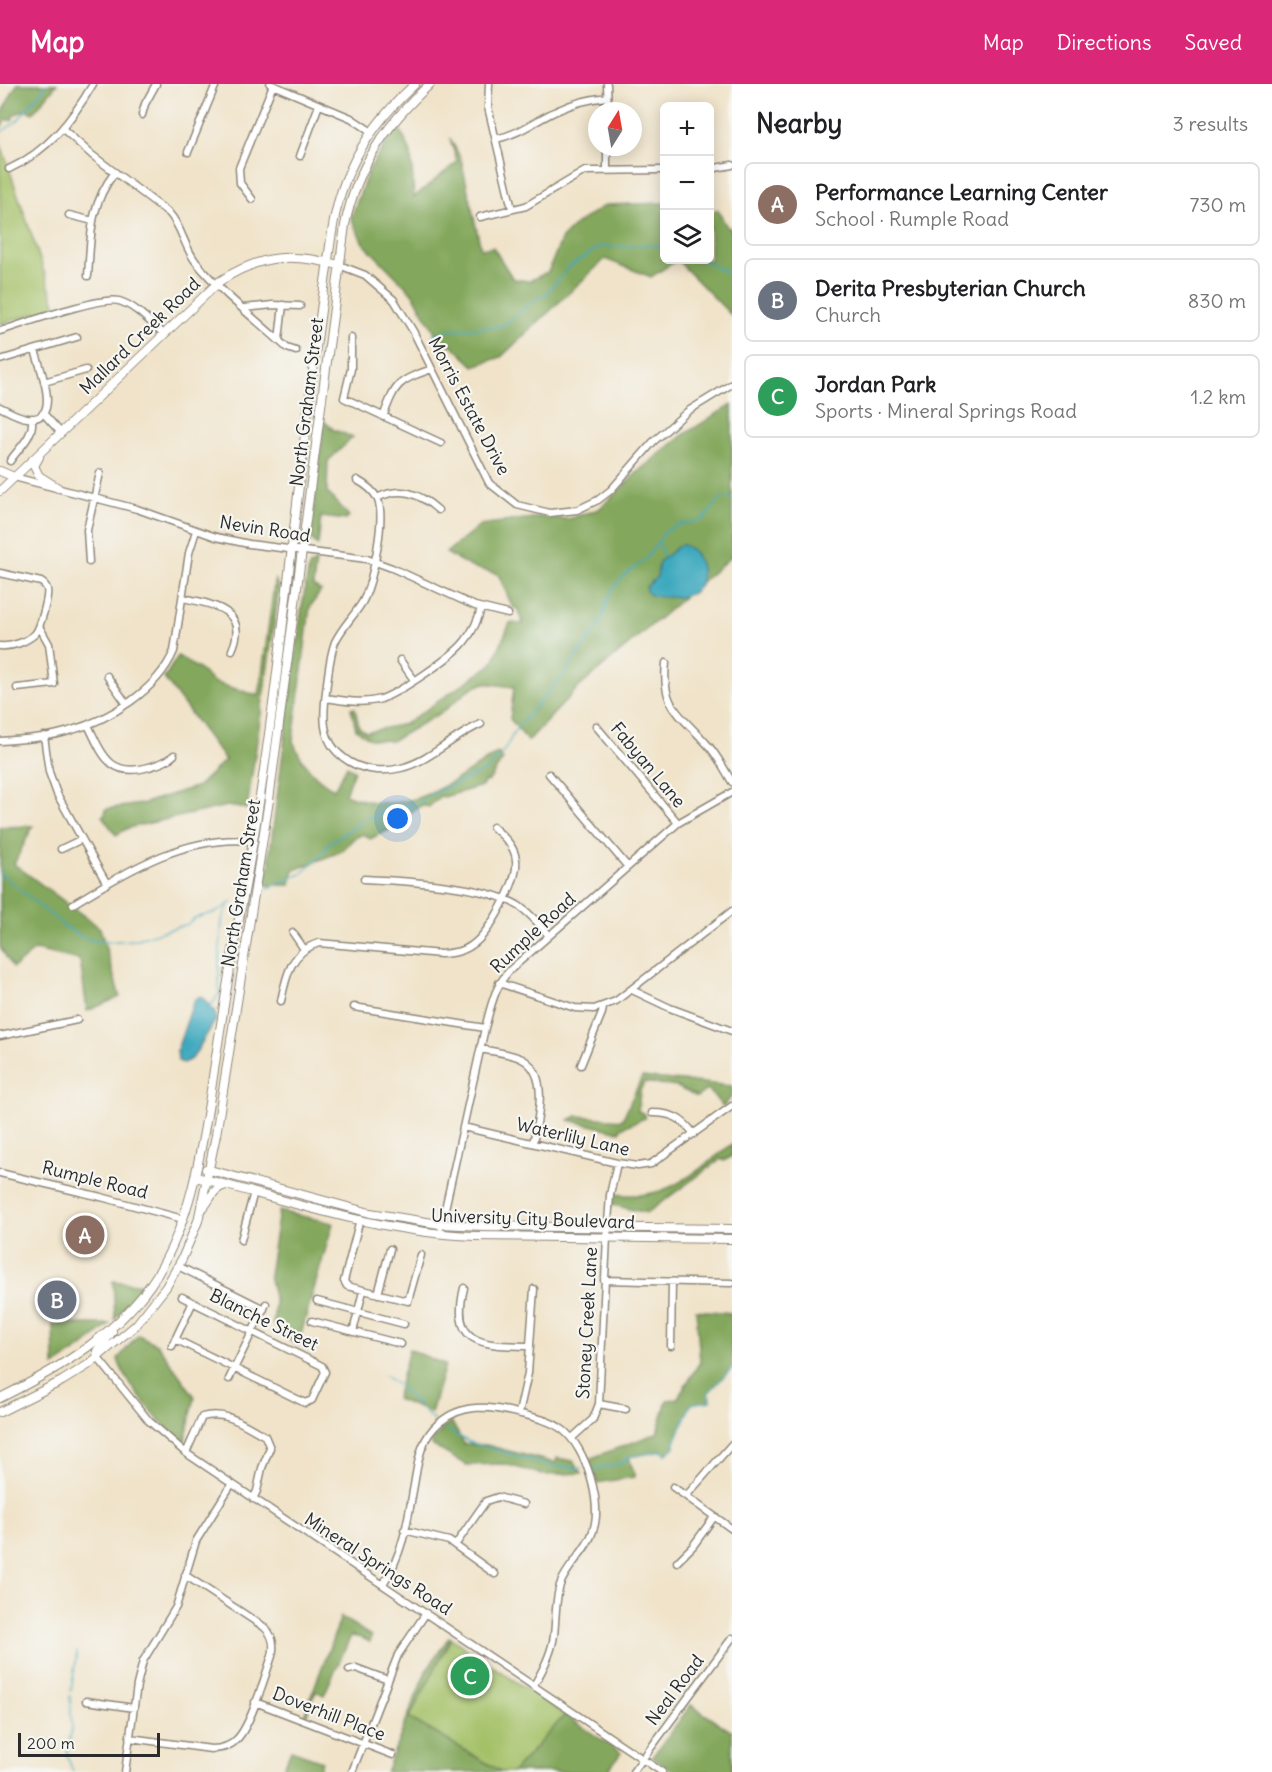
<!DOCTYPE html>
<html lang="en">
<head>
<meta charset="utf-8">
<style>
  body { margin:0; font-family:Delius,sans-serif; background:#f6f6f6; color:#202124 }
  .controls { position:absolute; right:18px; top:18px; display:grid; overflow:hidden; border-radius:9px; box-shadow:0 3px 15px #0003 }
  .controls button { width:54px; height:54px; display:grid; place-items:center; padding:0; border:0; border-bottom:2px solid #e0e0e0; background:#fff; color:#202124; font:30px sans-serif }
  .compass { position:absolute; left:588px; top:18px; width:54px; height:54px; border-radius:50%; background:#fff; box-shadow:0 3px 15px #0003; rotate:11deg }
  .scale { position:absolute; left:18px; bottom:15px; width:142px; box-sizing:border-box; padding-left:6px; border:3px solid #2b2b2b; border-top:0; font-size:16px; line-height:21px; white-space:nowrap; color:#2b2b2b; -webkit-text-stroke:4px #f6f6f2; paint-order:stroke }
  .you { position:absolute; left:398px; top:735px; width:21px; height:21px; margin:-15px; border:4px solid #fff; border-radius:50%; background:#1a73e8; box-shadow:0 0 0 9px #1a73e833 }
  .badge { display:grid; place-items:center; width:39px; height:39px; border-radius:50%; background:#db2777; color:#fff; font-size:20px; font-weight:700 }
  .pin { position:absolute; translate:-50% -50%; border:3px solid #fff; box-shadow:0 2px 6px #0006 }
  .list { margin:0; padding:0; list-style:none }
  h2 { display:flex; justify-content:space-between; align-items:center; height:78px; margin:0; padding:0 24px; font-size:26px }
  h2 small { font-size:20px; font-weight:400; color:#757577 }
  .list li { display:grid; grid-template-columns:39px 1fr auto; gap:18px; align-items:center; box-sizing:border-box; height:84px; margin:0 12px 12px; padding:0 12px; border:2px solid #e0e0e0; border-radius:9px }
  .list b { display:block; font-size:22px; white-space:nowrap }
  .list p { margin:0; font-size:20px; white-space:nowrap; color:#757577 }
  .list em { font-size:20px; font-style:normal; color:#757577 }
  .icon { flex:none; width:33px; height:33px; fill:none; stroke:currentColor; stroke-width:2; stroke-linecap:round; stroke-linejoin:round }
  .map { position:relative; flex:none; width:732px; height:1688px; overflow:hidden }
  header { display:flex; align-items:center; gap:36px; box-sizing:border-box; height:84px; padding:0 30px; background:#db2777; color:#fff }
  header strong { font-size:28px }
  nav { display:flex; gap:33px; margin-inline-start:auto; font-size:21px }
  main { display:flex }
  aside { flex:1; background:#fff }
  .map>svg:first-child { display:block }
</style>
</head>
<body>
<header>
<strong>Map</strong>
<nav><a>Map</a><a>Directions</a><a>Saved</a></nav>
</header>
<main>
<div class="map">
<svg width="732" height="1688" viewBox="0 0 732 1688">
  <rect width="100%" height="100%" fill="#f6f6f2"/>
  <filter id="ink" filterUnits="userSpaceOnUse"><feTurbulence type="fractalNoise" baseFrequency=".0167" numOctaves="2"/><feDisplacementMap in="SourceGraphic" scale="12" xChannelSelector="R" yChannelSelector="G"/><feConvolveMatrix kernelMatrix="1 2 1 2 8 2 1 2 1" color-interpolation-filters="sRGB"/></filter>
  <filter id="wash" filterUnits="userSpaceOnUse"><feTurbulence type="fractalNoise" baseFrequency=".008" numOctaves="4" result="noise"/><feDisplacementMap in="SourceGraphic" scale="24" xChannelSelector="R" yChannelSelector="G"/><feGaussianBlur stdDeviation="1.35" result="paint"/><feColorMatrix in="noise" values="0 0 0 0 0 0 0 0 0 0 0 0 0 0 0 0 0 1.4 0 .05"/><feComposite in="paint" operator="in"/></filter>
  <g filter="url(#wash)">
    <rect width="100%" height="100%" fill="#f0e3c9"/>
    <path fill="#a4c168" stroke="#68764a" stroke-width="1.5" d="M0,58L56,223L0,240Z
      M451,1554L565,1631L513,1688H502L409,1634Z"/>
    <path fill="#83a75c" stroke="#576944" stroke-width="1.5" d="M17,0H57L33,29C26,25 21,27 14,31L12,36H5L2,42H0V32Z
      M398,41L411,69L414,113L457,78L450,54L461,75L481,165L493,163L513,195L529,197L548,188L562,154L575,141L605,121L664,119V176H710V127L718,126L727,143L732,145V232L677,176L651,193L605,175L501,273L474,282L452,261H438L436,250L413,210L363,159L351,134L369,85Z
      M732,320V472L577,605L528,657L510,635L514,603L484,599L470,605L444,627L392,657L370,655L356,645L351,624H355L359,643L366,648L405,640L492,580L510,539L523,540L517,524H513L498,490L471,483L446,469L480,441L540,433L568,435L599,425L641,385L683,351Z
      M324,337L334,346L353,353L328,377L327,408L349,432L346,436L321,433L318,461L312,456V439Z
      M316,477L313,502L321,507L310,523L293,657C301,677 314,695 334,705L347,682L354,686L345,710C407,736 447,700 498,669L503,675L488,698L485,697L482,702L444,713L440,712L429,723L422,721L410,730L404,739L370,755L363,750L353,755L342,767L294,786L290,801H264L271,775H269L302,522L309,483Z
      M275,494L279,506L247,725L227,722L128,744L116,751L102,732L105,730L106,725L141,720L198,702L225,676L164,594L178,572L200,586L213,598L259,612Z
      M33,742L14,780L100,844L120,913L87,927L80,876L35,866L13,884L0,863V743Z
      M642,993L732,1002V1012L723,1023L708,1005L697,1013L677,1003L644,998L640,1007L638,1027L645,1030V1034L621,1044L620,1048L569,1036L577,1032L622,1036Z
      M732,1060V1072L724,1077L721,1075L647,1129L612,1121L615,1110C666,1118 694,1089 732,1060Z
      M279,1127L333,1139L298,1261L287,1255L273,1240L275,1218L269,1191Z
      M113,1197L145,1201L115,1235Z
      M696,1226L732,1229V1284L708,1309L711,1317L694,1319L690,1322L675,1358V1363L666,1370L662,1367L629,1373L635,1393L597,1399L589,1375L657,1349L667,1316L677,1315L700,1278Z
      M53,1240H110L81,1264L54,1282Z
      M138,1251L157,1260L195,1313L184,1361C164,1342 125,1301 118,1275Z
      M409,1265L445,1281L431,1329L396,1315Z
      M451,1337L464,1360L486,1361L555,1379L557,1374L573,1377L582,1389L545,1391L504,1380L466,1381L430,1360L441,1346Z
      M341,1533L371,1552L370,1558L362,1554L351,1552L324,1611L316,1607L306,1632L304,1631Z
      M449,1553L451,1554L409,1634L502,1688H386L426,1587Z
      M691,1621L732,1648V1688H674L652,1673Z
      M565,1631L621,1669L607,1688H513Z
      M291,1666L322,1677L319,1688H282Z"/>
    <path fill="#3ea9be" stroke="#346a74" stroke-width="1.5" d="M680,461C699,461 709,495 695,507C685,516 664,513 652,512L646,507V503L657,493L659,478Z
      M201,912L215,928L216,935L192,975L183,979L178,977L177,966L193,919L195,915Z"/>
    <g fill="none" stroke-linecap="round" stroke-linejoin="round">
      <path stroke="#3ea9be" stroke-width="1.5" d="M0,49L17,37L47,0
        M702,176L732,191
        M433,250L451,246L502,242L537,214L546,210L569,183L601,162C622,166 642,158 664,162
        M659,459L665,474
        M0,789L63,841L83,854L105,858L134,856L188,840L195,834L217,828L233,817
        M268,804L301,790L322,770L329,759L368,734L389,725L420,719L432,710L488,685L504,667L516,645L564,590L602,537L606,519L614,503L625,491L646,475L665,448L677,441L703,436L718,418L723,414H732
        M211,922L219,910V880L222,836L228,822
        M384,1291L399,1302L434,1337
        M444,1344L469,1358L550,1382L581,1384
        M594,1385C605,1382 621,1383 628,1373L663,1367L666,1370L675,1363V1358L690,1322L694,1319L711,1317L708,1309L732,1284
        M71,1607L77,1568
        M70,1612L72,1643L67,1671L73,1688"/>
    </g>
  </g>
  <g filter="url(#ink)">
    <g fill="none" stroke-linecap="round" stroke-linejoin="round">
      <defs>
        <path id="minor" d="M270,0L351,34L372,48
          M489,0L488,23L512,125
          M607,0L608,27
          M142,31L145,20L156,0
          M63,45L92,71L169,129C182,143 184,163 196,178C222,210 257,236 287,264L296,267
          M496,55C523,49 536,35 561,25C576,18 591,15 607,13
          M188,68L216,0
          M300,72L319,21
          M9,85C48,67 72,36 93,0
          M710,85L732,81
          M607,86V63
          M252,115L240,99L239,84L273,1
          M69,131L93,137
          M480,133L526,122L585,87L664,86
          M339,181L365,191L394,216L413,247L489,399L517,421L550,429L577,426L598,416L611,406L653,358L688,327L732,300
          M88,192C91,152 89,122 115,88
          M244,224L273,221L300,222
          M0,247C23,240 100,212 119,217C136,222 151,239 164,250
          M351,254V285L344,314L441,359
          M279,256L283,221
          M0,276L77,253
          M44,298L86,286
          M0,323C8,327 18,333 27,334C64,339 39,282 35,266
          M43,329L61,349
          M383,333C396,299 397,297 432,285
          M10,377C20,362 34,353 32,334
          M14,393L137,425L216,453L249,460L367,475L392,484L475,522L508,530
          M357,396C366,401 373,406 377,414C387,432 372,499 363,517C355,531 342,543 335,558C330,571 329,585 327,599C324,626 318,655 344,674C359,686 382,689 401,684C430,677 453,652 481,640
          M377,414C401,402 419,409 438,426
          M89,478L87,446L100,389
          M0,489L41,498C44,500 46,501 47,505C49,512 40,545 35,550C26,558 12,563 0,562
          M183,514C212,520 250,526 232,566
          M400,576L414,596
          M666,579C661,623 680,630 706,659C717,670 724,685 732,698
          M107,592L126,619
          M17,604L54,600L49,560L40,544
          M326,614C344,617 363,620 381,615C400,608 453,573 465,557C473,547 478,537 481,524
          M88,641C103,672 110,694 149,683C158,680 167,678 174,671
          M596,642L678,739
          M44,652L49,688L57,710L107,800
          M0,657C23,655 47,654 69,647C109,636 158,606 174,567L189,469L196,447
          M549,690L628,783
          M61,765L82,755
          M364,795C405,797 486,801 519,822C531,830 540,841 549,852
          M73,820C129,786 186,750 253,757
          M293,849L304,865
          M499,899L575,924L594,925L616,917L732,827
          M632,906L670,924L732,947
          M281,917C286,892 291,867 319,859L441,870C452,869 463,868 472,861C489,850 519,797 516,776C515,762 503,752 493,743
          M354,923L485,944
          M0,952L77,936
          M481,965C494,968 510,969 522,975C550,989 538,1036 533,1059
          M581,981L602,929L603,924
          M652,1029C672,1029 682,1034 694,1050
          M463,1043L617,1079L638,1082L651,1080L732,1022
          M0,1089L101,1113L183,1135
          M360,1135L344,1197L347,1202L408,1217L421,1171
          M441,1143L485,944C491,923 494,903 510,886L678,739L732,708
          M241,1156L254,1108
          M178,1182L264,1225
          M604,1196L732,1199
          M464,1204C450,1262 483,1261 529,1262
          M378,1210L390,1165
          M317,1217L404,1240
          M312,1237L401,1260
          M353,1248L363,1207
          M175,1255L305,1319L312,1316L325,1288L322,1282L182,1213
          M172,1262L193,1218
          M671,1262L672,1198
          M98,1274L149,1337L186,1369L662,1688
          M229,1295L266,1220
          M599,1320L626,1325
          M519,1329L528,1289L534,1205
          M572,1354L593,1335L599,1320L607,1153L610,1111L617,1079
          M186,1369L202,1333C227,1326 244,1341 265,1352L270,1364L262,1384L257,1407L253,1415
          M673,1403L732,1445
          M686,1412L732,1360
          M404,1446L449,1457L495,1490
          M456,1460L486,1417L498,1413L524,1420
          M677,1478L693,1462L714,1433
          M383,1500C403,1471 408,1435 414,1401C418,1378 420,1355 439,1339C462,1319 489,1322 517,1329C533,1333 550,1336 563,1346C586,1364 603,1419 593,1447C587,1467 567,1481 560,1501C555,1517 556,1534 554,1551C552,1569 543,1586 534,1601
          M349,1586L356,1584L388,1596
          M86,1617L134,1624
          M255,1618L393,1671
          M130,1654L211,1665C221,1665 230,1663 237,1655C251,1641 265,1592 272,1572C275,1560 273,1551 264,1543L185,1491
          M125,1688L137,1601L143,1577L176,1523L196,1457L231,1401
          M352,1688L398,1571L426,1529
          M633,1688L732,1554"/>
        <path id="major" d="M39,373L34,382L39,392L58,404
          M0,387L14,393
          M0,407L220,197C262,170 291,169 339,181
          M206,1085L370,1129L439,1140L484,1142L732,1145
          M196,1093C287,1116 380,1149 474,1152L732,1155
          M202,1125C211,1116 212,1104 226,1101
          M98,1274L97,1267L112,1248
          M0,1314C60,1284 120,1250 157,1191C190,1137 200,1074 210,1013C216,972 222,932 229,891C236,846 246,802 253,757C276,617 290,475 307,334C313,286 319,239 326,191C331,155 334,119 350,86C364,54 389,24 415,0
          M0,1328L62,1297L88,1281L136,1241L166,1203L182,1175L198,1137L216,1051L269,716L345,141C357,82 386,41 430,0"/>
      </defs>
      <use href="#minor" stroke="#8e877a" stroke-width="9"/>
      <use href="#major" stroke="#8e877a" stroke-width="10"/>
      <use href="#minor" stroke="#fff" stroke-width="6"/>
      <use href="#major" stroke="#fff" stroke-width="8"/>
    </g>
  </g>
  <g text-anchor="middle" stroke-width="4.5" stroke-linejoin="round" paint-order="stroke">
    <g font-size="18" fill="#2b2b2b" stroke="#f6f6f2">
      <text transform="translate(140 252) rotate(-44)" y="6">Mallard Creek Road</text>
      <text transform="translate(307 318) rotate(-83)" y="6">North Graham Street</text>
      <text transform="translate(469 322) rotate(62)" y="6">Morris Estate Drive</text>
      <text transform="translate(265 445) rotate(9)" y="6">Nevin Road</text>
      <text transform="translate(648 681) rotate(50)" y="6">Fabyan Lane</text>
      <text transform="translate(241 799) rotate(-81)" y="6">North Graham Street</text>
      <text transform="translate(533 849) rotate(-43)" y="6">Rumple Road</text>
      <text transform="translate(573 1053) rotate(13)" y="6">Waterlily Lane</text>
      <text transform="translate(95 1096) rotate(14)" y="6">Rumple Road</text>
      <text transform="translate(533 1135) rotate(2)" y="6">University City Boulevard</text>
      <text transform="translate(264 1236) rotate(26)" y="6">Blanche Street</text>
      <text transform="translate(587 1239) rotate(-87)" y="6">Stoney Creek Lane</text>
      <text transform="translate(378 1480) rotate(33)" y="6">Mineral Springs Road</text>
      <text transform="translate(675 1606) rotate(-53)" y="6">Neal Road</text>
      <text transform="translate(329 1630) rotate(21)" y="6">Doverhill Place</text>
    </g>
  </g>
</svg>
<div class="controls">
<button>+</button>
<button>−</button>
<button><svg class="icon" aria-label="layers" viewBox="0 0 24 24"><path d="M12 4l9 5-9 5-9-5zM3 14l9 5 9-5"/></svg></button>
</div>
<svg class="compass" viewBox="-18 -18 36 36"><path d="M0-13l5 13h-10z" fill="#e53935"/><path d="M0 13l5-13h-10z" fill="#757577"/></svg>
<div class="scale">200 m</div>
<div class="you"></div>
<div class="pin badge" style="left:85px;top:1151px;background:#8d6e63">A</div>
<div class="pin badge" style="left:57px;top:1216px;background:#6b7280">B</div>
<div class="pin badge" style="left:470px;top:1592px;background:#2e9e5b">C</div>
</div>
<aside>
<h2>Nearby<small>3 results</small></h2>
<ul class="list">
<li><span class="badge" style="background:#8d6e63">A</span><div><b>Performance Learning Center</b><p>School · Rumple Road</p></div><em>730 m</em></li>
<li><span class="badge" style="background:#6b7280">B</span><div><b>Derita Presbyterian Church</b><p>Church</p></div><em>830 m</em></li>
<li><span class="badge" style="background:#2e9e5b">C</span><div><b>Jordan Park</b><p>Sports · Mineral Springs Road</p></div><em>1.2 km</em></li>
</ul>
</aside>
</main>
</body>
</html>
